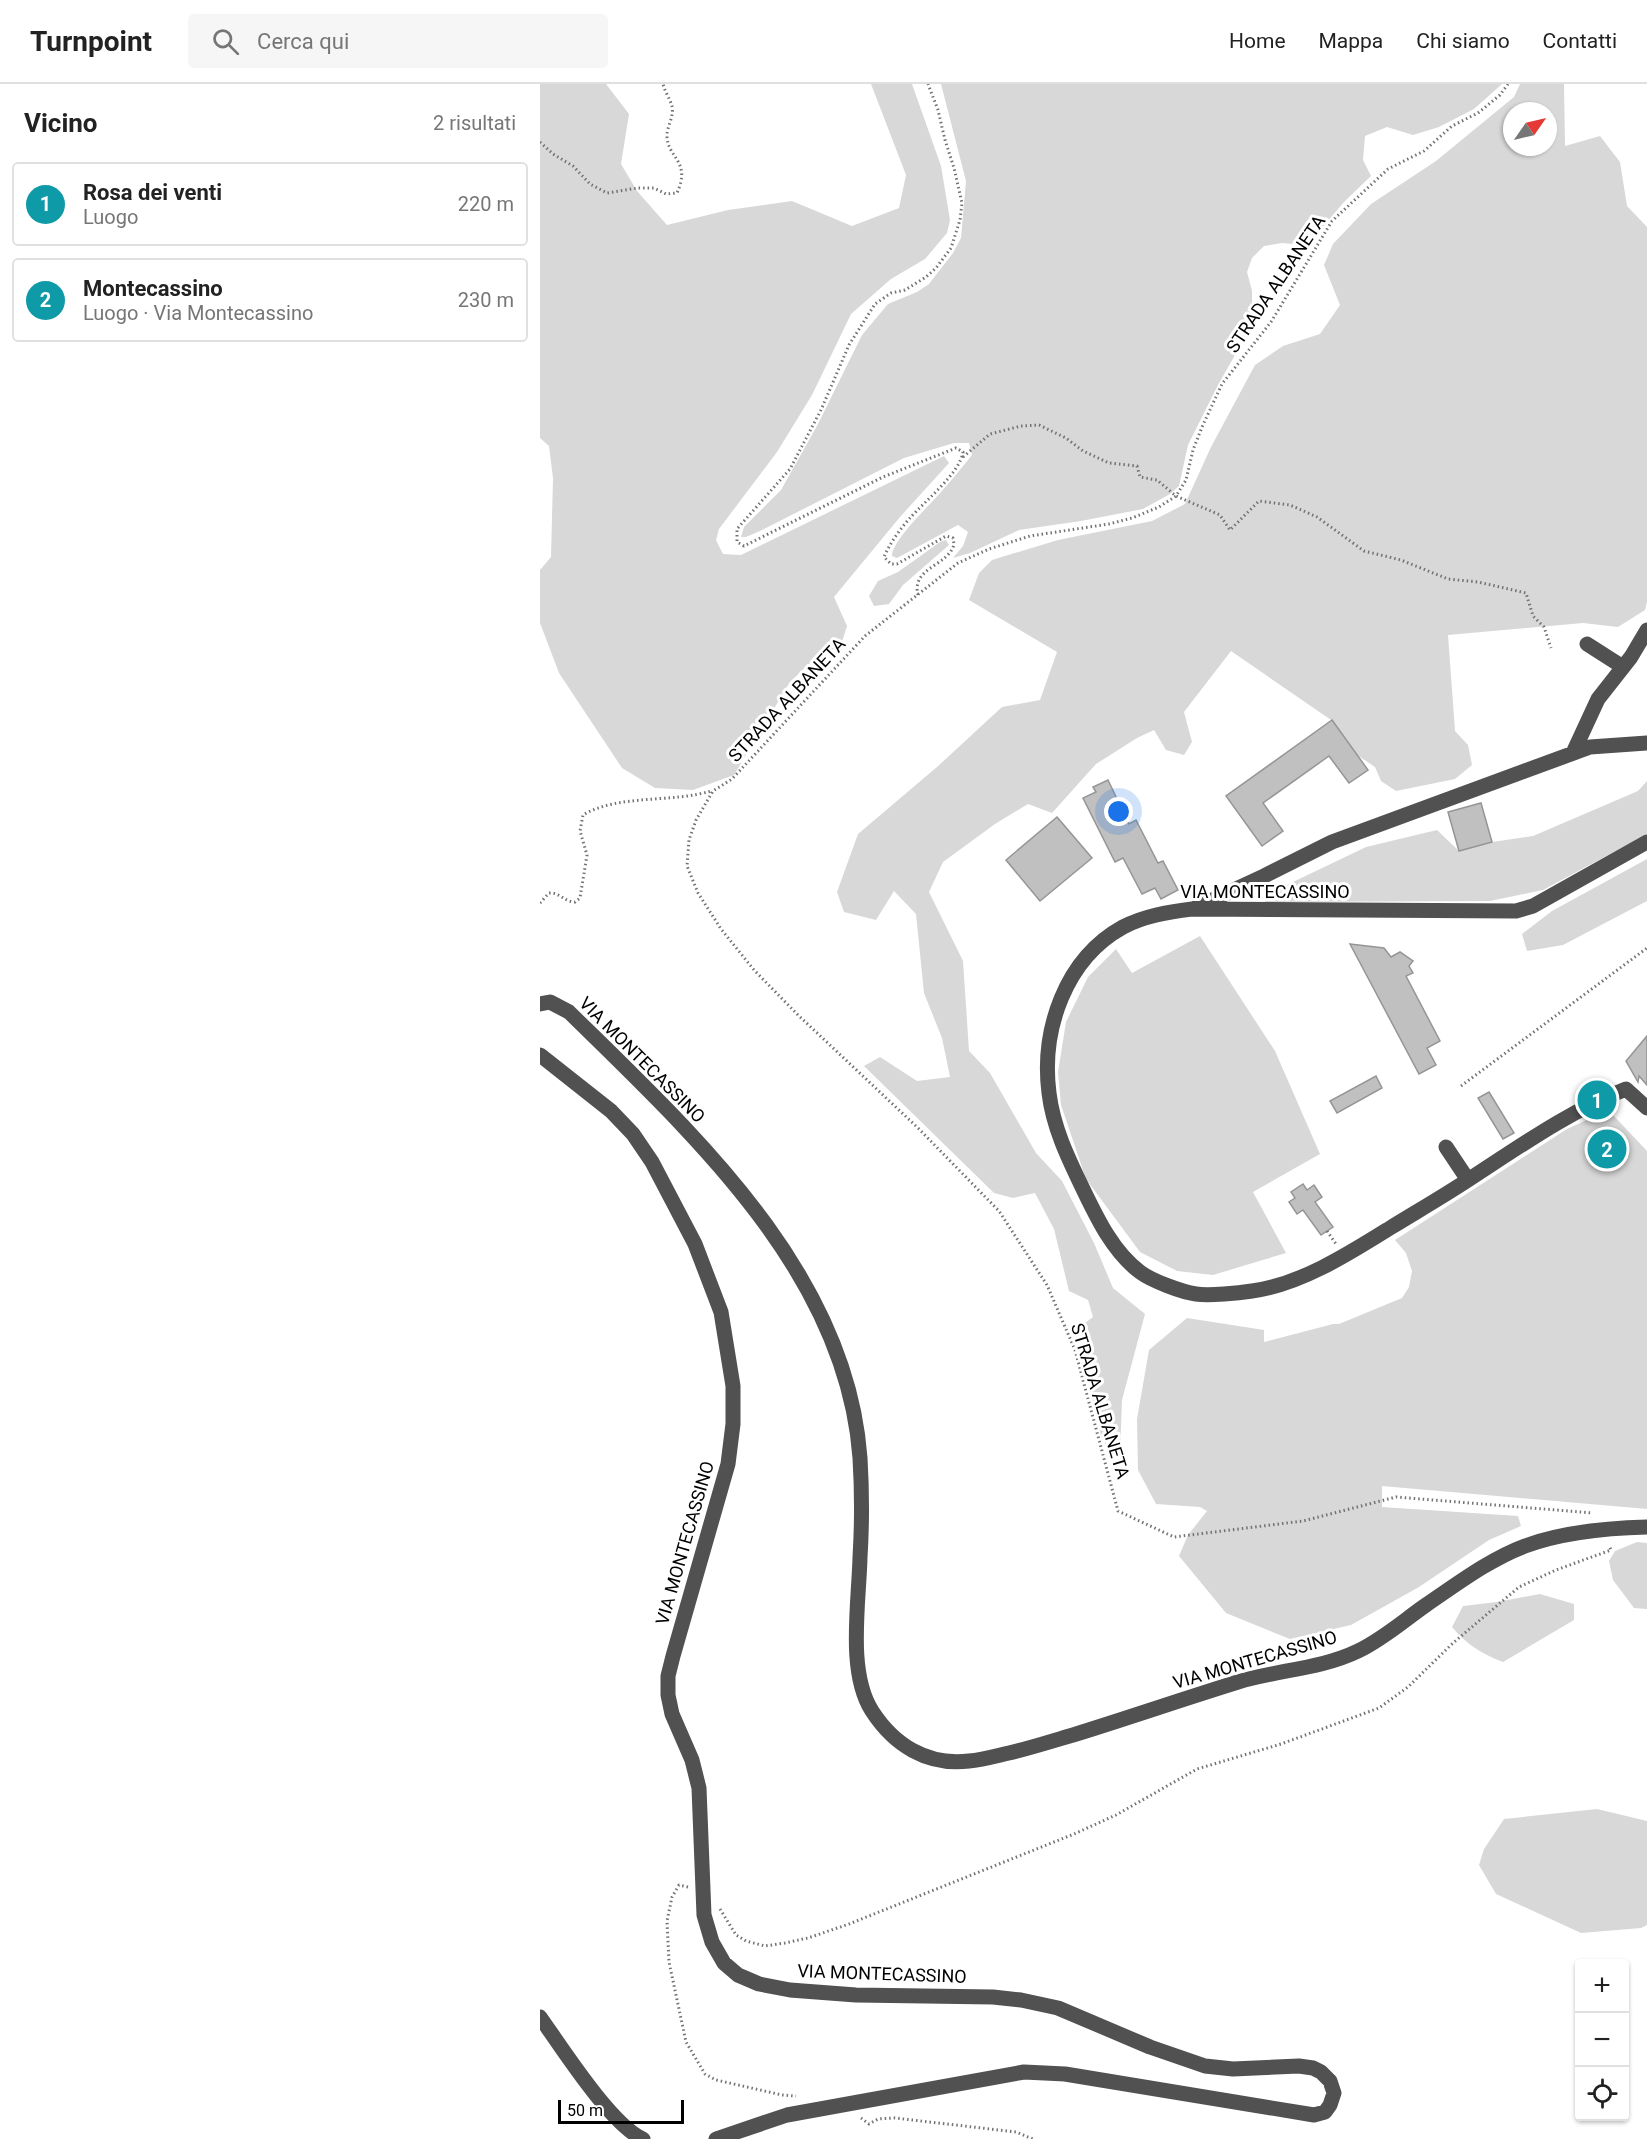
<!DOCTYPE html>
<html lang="it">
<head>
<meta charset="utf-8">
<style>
  body { margin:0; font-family:Roboto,sans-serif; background:#f6f6f6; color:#222 }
  .controls { position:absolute; right:18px; bottom:18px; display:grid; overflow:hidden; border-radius:6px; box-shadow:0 2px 4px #0004 }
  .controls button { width:54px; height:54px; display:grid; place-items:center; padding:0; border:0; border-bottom:2px solid #e0e0e0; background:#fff; color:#222; font:30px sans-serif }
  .compass { position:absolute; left:963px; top:18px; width:54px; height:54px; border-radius:50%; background:#fff; box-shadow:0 2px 4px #0004; rotate:56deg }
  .scale { position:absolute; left:18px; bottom:15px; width:126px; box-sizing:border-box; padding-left:6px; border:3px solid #000; border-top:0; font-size:16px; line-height:21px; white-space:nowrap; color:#000; -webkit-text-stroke:4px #fff; paint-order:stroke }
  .you { position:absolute; left:579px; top:728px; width:21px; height:21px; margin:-15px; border:4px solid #fff; border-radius:50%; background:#1a73e8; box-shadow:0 0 0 9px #1a73e833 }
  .badge { display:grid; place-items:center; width:39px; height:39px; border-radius:50%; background:#2563eb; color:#fff; font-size:20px; font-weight:700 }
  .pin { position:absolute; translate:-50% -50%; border:3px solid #fff; box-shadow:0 2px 6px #0006 }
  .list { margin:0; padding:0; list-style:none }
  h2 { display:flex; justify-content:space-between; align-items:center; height:78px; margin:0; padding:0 24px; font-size:26px }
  h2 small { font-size:20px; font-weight:400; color:#767676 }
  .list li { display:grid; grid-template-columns:39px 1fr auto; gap:18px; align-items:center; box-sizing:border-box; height:84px; margin:0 12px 12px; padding:0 12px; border:2px solid #e0e0e0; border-radius:6px }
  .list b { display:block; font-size:22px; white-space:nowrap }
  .list p { margin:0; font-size:20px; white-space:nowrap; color:#767676 }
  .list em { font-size:20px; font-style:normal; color:#767676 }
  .icon { flex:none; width:33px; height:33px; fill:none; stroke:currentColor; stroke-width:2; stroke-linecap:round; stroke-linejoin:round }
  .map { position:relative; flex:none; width:1107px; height:2055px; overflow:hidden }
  header { display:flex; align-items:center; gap:36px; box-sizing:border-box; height:84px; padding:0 30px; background:#fff; border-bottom:2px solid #e0e0e0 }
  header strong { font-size:28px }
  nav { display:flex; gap:33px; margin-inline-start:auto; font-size:21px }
  .search { width:420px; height:54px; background:#f6f6f6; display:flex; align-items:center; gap:15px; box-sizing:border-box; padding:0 21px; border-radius:6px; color:#767676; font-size:22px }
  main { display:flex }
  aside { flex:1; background:#fff }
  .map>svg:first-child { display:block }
</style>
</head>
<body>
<header>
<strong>Turnpoint</strong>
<div class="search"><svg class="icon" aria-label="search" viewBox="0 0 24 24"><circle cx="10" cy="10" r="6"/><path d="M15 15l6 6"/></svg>Cerca qui</div>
<nav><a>Home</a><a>Mappa</a><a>Chi siamo</a><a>Contatti</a></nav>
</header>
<main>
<aside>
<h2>Vicino<small>2 risultati</small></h2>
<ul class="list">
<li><span class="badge" style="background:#0f9aa8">1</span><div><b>Rosa dei venti</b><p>Luogo</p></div><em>220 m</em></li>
<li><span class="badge" style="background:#0f9aa8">2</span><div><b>Montecassino</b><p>Luogo · Via Montecassino</p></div><em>230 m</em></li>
</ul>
</aside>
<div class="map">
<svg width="1107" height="2055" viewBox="0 0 1107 2055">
  <rect width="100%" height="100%" fill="#fff"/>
  <path fill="#d8d8d8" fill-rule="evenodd" d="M0,0H66L89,30L81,80L97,107L127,141L188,126L252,117L312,142L359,124L366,91L331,0H372L401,82L410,136L407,149L385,175L351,195L311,230L272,311L237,368L179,445L176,456L183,470L201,471L404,372L409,379L360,433L294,513L307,542L301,561L270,579L250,598L194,691L153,706L115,704L82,684L19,589L0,539V486L11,473L13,394L9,362L0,354Z
    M401,0H962L934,25L899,43L873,51L847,43L825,52L823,76L831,92L804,118L775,152L764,161L742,159L724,162L712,174L707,188L712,207V241L678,301L648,361L639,402L630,410L603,425L541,437L479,446L430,469L413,474L423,462L428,448L418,441L357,474L352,472C352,456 390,421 401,408C412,396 422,383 432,371L429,359H414L364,374L220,447L206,453H201L204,443L241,406L278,340L322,251L348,220L377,208L389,200L413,169L421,154L426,97Z
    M980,0H1024L1025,62L1060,52L1080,78L1087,122L1107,143V518L1105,526L1078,543L1043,539L908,551L915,647L928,661L932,681L915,695L856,707L841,697L835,683L817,671L791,636L691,567L644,628L652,658L644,671L626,666L614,646L597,654L556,680L512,729L488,720L455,740L403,778L389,808L423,877L429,967L450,989L496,1069L522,1097L554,1159L573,1204L605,1230L582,1316L580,1368L572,1374L561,1352L537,1245L553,1233L548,1216L529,1207L514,1145L495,1109L473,1114L454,1109L324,982L340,973L377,997L410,993L402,954L384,909L376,830L354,807L336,836L304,828L297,808L318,750L397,683L462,623L500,616L517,568L429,516L439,489L452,476L518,456L612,437L645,420L671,363L715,281L743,262L780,250L800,221L784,181L793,160L831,120L896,77L974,13ZM972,27H1008V63H972Z
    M406,456L409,461L363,501L349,520L334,522L329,512L338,497L358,488L400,458Z
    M1107,697V750L1003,806L950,817L725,818L726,811L826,763L897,746L919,767L952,758L993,752L1098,707Z
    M1107,775V817L1023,861L987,867L982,850L1012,827Z
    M660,852L735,967L780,1070L713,1108L746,1169L673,1191L637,1187L600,1168L546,1095L521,1021L518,988L526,938L548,893L576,865L592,889Z
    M1073,1031L1107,1067V1425L842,1402V1423L978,1432L981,1442L949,1456L879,1503L811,1541L750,1555L686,1529L639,1472L648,1451L667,1427L660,1423L616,1420L598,1386L597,1335L609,1266L647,1234L724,1246V1258L793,1240H799L862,1214L869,1203L872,1187L866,1169L855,1156L1027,1045L1049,1035L1060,1038Z
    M1097,1458L1107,1459V1525L1094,1524L1073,1496L1069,1477L1075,1467Z
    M1000,1510L1034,1520V1536L963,1578C942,1570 926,1560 912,1543L923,1522L957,1518Z
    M1057,1725L1107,1737V1841L1101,1844L1041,1849L956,1810L939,1781L944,1765L964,1735Z"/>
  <path fill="#c0c0c0" stroke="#959595" stroke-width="1.5" d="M792,636L828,686L809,699L789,672L723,719L743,747L722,762L686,712Z
    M568,696L589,740L596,736L618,779L623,777L638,806L621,815L615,804L602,810L583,774L575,778L543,714L556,708L553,703Z
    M941,719L952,758L919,767L908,728Z
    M517,733L552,774L500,817L466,776Z
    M810,860L844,864L851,873L860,868L873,877L869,882L873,889L866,892L900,957L887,964L896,981L879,990Z
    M1107,952V1001L1099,992L1098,998L1086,977Z
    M836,992L842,1004L797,1029L790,1017Z
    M949,1008L974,1049L963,1055L938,1014Z
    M763,1100L767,1106L774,1101L782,1113L775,1118L793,1143L781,1151L763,1126L757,1130L749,1118L755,1114L751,1108Z"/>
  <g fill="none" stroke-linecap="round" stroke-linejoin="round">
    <path stroke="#737373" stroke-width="3" stroke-dasharray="1.5 3" stroke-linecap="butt" d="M968,0L960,11L938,29L912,42L884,67L848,85L792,137L731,238L682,300L662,343L653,366L646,396L636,412L619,423L592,434L569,440L490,452L449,465L418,479L325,552L192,695L173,707L156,736L149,756L147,782L158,809L181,845L214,886L258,931L377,1043L459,1127L507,1201L535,1266L578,1427L634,1453L763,1437L856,1413L1053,1429
      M0,58L13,70L33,82L50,100L67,109L98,104H114L126,110L137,109C152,76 126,74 127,50C128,41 134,32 132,22C130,15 125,8 123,0
      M423,373L450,350L481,342L499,341L526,354L543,367L569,379L597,382L600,393L617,396L636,412L680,431L690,446L719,417L750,421L777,433L824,467L861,476L908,495L938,498L986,509L993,532L1004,543L1011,564
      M378,511C371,483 409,482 414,460L413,454L406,452L357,480H351L344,473C350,459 360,445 370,434C385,417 420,389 423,368L416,364L343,393L204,462L197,458V445L250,385L281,326L309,261L335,220L351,209L365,206L386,193L396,184L411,164L420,136L422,119L414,84L405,56L398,26L388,0
      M0,819L9,809C19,808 25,818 35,818L40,814L47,771L40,747L43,731C78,710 133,719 171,707
      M921,1002L1107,864
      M787,1147L796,1160
      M148,1803L139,1801L132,1813L127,1837L129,1878L146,1958L165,1990L176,1996L242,2011L256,2012
      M180,1825L196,1851L206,1857L225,1862L245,1859L268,1854L309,1840L534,1750L576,1731L657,1685L741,1660L839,1624L868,1603L913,1559L979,1503L1016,1486L1071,1466L1069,1461
      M321,2034L329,2040L338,2035L355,2034L476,2048L493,2055"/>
    <path stroke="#515151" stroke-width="15" d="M1047,560L1083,583
      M1033,669L1058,615L1091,573L1107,546
      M1107,758L993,822L976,827L652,825C628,828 604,832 583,843C525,875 501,946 509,1009C513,1043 528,1074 543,1105C557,1134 573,1168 600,1188C612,1197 642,1208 656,1210C669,1212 699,1209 712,1207C760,1201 810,1169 850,1144C876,1128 902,1113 928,1096C979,1063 1029,1027 1086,1005L1107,1024
      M657,823L724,792L792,758L1050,663L1107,659
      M0,920L10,918L29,928C153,1050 307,1189 320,1374C322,1407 322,1441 320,1473C319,1519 307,1588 332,1627C354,1661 387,1682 429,1677C442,1676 456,1672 469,1669C491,1664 512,1657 533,1651C588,1634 643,1615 698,1598C737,1586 781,1585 818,1567C843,1555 863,1537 886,1521C917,1500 950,1475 985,1462C1023,1448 1067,1444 1107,1443
      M0,971L71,1027L93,1050L112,1078L155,1160L181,1228L193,1302V1340L188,1380L133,1572L128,1592V1611L132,1630L152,1676L159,1704L164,1831L172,1858L184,1879L198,1891L219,1900L250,1906L316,1911L453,1913L481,1916L518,1924L610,1963L665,1982L693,1985L759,1982L773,1984L781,1988L790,1997L794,2009L790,2021L785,2028L774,2031L525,1990L484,1988L247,2031L176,2055
      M906,1063L928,1096
      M0,1933C22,1964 71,2041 103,2055"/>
  </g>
  <g text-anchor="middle" stroke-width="6" stroke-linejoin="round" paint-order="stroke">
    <g font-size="18" fill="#000" stroke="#fff">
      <text transform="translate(736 200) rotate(-56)" y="6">STRADA ALBANETA</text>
      <text transform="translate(247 616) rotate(-47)" y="6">STRADA ALBANETA</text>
      <text x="725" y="814">VIA MONTECASSINO</text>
      <text transform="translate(102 976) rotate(45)" y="6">VIA MONTECASSINO</text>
      <text transform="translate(560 1317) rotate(73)" y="6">STRADA ALBANETA</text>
      <text transform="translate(145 1459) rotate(-74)" y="6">VIA MONTECASSINO</text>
      <text transform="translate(715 1576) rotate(-16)" y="6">VIA MONTECASSINO</text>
      <text transform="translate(342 1890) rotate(2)" y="6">VIA MONTECASSINO</text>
    </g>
  </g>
</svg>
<div class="controls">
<button>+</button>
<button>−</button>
<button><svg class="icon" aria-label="locate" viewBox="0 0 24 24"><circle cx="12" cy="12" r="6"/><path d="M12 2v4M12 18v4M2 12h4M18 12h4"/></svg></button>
</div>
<svg class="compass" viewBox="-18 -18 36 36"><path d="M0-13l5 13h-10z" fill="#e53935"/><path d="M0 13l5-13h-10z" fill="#767676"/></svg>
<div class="scale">50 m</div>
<div class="you"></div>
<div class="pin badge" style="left:1057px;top:1016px;background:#0f9aa8">1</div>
<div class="pin badge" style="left:1067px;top:1065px;background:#0f9aa8">2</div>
</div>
</main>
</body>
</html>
